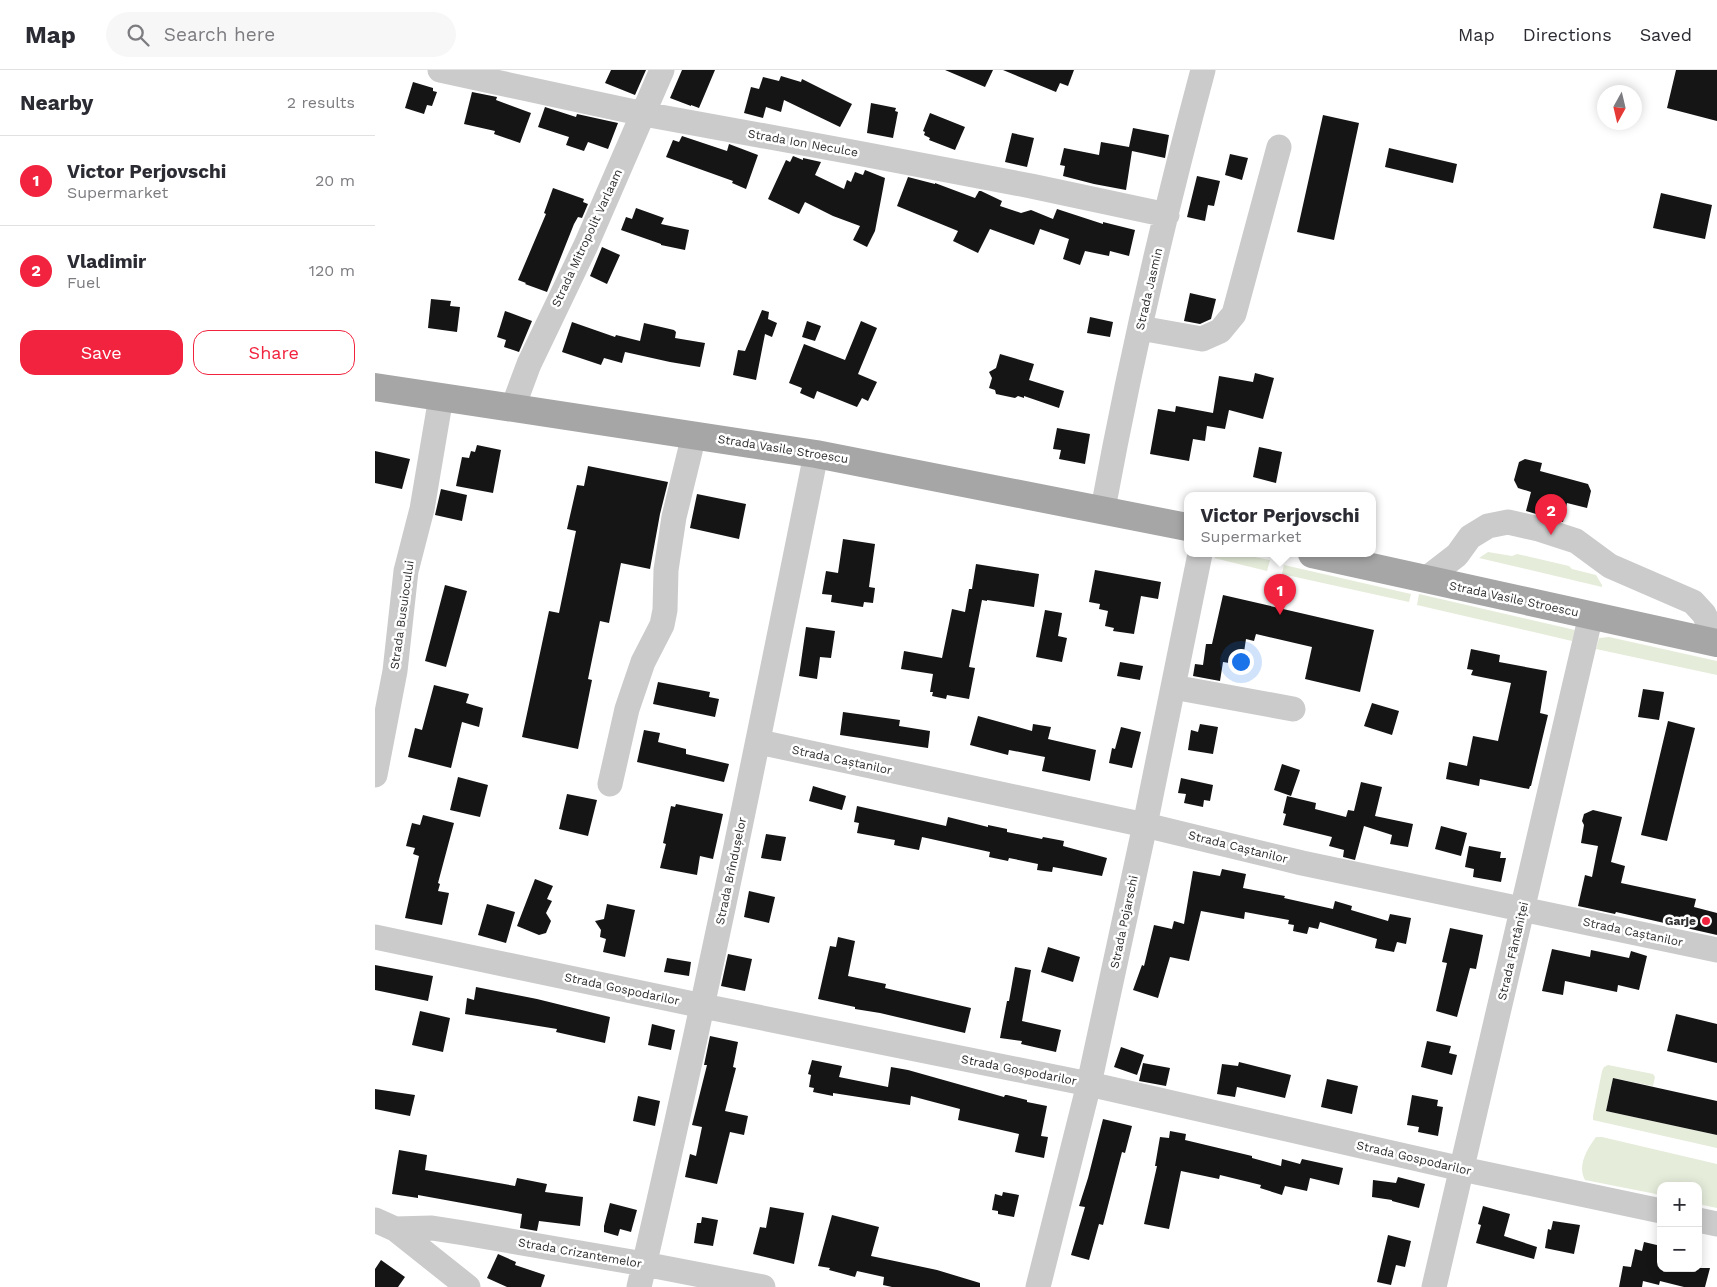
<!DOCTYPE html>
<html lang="en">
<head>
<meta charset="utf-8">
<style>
  body { margin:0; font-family:"Work Sans",sans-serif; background:#f7f7f7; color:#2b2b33 }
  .controls { position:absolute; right:15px; bottom:15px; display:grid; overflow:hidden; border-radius:10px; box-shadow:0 2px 12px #0003 }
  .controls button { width:45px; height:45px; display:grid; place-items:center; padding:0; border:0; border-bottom:1px solid #e1e1e2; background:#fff; color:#2b2b33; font:25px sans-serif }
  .compass { position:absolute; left:1222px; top:15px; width:45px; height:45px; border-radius:50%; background:#fff; box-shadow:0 2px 12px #0003; rotate:188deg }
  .you { position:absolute; left:865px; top:591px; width:18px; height:18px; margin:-12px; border:4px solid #fff; border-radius:50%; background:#1a73e8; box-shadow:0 0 0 8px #1a73e833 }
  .badge { display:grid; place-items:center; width:32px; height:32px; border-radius:50%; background:#f1233e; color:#fff; font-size:16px; font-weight:700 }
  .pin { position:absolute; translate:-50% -41px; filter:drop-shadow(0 1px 2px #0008) }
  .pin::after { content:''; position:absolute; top:26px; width:18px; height:15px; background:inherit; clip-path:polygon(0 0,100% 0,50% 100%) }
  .popup { position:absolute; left:809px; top:422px; width:192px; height:65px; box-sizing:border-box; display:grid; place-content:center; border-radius:10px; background:#fff; filter:drop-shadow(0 1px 4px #0005); font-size:16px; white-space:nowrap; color:#7c7c81 }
  .popup b { font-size:19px; color:#2b2b33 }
  .popup::after { content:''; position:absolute; left:50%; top:100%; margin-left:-10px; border:10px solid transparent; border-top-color:#fff }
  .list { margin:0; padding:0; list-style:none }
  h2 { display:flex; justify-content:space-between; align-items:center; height:65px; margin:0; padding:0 20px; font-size:21px }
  h2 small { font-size:16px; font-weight:400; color:#7c7c81 }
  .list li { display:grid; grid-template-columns:32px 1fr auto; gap:15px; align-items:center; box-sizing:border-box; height:90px; padding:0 20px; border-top:1px solid #e1e1e2 }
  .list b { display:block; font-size:19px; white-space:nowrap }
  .list p { margin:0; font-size:16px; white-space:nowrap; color:#7c7c81 }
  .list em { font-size:16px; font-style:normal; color:#7c7c81 }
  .actions { display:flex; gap:10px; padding:15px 20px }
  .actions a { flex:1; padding:11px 0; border:1px solid #f1233e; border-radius:15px; text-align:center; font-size:18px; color:#f1233e }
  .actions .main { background:#f1233e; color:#fff }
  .icon { flex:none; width:28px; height:28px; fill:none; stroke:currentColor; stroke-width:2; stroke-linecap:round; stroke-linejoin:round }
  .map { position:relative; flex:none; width:1342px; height:1217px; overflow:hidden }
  header { display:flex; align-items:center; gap:30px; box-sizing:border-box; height:70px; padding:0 25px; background:#fff; border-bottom:1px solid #e1e1e2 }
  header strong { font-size:24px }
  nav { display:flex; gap:28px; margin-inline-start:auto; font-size:18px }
  .search { width:350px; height:45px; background:#f7f7f7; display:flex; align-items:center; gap:12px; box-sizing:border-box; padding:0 18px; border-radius:28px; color:#7c7c81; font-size:19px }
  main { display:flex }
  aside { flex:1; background:#fff }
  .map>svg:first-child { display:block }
</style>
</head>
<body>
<header>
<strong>Map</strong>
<div class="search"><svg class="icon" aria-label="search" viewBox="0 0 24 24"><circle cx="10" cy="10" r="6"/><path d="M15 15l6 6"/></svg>Search here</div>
<nav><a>Map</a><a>Directions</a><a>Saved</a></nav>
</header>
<main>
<aside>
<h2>Nearby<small>2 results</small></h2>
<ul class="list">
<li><span class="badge">1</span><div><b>Victor Perjovschi</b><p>Supermarket</p></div><em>20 m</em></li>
<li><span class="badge">2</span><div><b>Vladimir</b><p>Fuel</p></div><em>120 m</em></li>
</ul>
<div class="actions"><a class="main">Save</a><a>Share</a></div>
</aside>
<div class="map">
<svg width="1342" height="1217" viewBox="0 0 1342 1217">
  <rect width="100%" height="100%" fill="#fff"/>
  <path fill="#e5ecda" d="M1113,482L1137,486L1142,484L1194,496L1197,499L1221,505L1227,515V517L1104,488Z
    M844,484H865L895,490L892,501L839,488Z
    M909,495L1036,524L1034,532L907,504Z
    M1044,524L1200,560L1197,571L1042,535Z
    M1234,567L1342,591V605L1221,579L1224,568Z
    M1233,995L1278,1004L1280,1007L1278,1016L1238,1008L1231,1041L1342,1065V1078L1218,1050V1046L1227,1001L1229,997Z
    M1221,1067H1227L1342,1094V1138L1323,1134V1116H1286V1125L1210,1110C1202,1096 1212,1079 1221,1067Z"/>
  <path fill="#151515" d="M236,0H271L260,25L230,13Z
    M307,0H340L324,38L316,35V36L295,28Z
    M570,0H618L610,17Z
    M628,0H699L693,16L685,13L681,22Z
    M1301,0H1342V51L1292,38Z
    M406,6L426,12L427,9L477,34L465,57L409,30L406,42L391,37L388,48L369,43L376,17L384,19L388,7L404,11Z
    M38,12L58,18V21L62,22L57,36L52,35L49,44L30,38Z
    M97,22L122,27L121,30L156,43L145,73L119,64L120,61L89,54Z
    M496,33L521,38L520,41L523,42L518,68L492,63Z
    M170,37L201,47L202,44L243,53L233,79L213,72L209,81L191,75L194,67L163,57Z
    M555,43L590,57L580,80L554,70L555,68L549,65L550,62L548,61Z
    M948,45L984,53L959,170L922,162Z
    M758,58L794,65L790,88L757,81L751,120L719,114L688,106L690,96L685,95L689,78L724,85L726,72L754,77Z
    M637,63L659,68L652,97L630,92Z
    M307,66L352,81L354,74L383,85L371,119L357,113L358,111L291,87L298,70L304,72Z
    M1014,78L1082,94L1078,113L1010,97Z
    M855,84L873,88L867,110L850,105Z
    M418,86L428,90V88L446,92L440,105L469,119L472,110L476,112L480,102L488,105L490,100L510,108L500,161L492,177L478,170L485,156L458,146L430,132L424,144L393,129L411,90L415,92Z
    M822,106L845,111L839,136L833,135L830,151L812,147Z
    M533,107L560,114V113L600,128L604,121H606L627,131L625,136L646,143L656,140L678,149L682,139L728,154V152L760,160L754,186L735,181L734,186L710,181L705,195L688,189L694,169L665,159L659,175L615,159L603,183L578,171L583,161L522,136Z
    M178,118L209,129L208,132L213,134L207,148L203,147L199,154L172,222L150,214L151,213L143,210L171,144L169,143Z
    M1286,123L1337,135L1330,169L1278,158Z
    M261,138L289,148L286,154L314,160L310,180L286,175V174L246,160L251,147L257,149Z
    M227,177L245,185L232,214L215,206Z
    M815,223L841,229L836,249L825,254L809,251Z
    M56,229L76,231L75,236L85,237L82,262L53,258Z
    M387,240L394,242L393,249L402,253L397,267L390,264L381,310L358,305L363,280L370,281Z
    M130,241L157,251L144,282L129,277L131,270L122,267Z
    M715,247L738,252L735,267L712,263Z
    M432,251L446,256L440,271L427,267Z
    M486,251L502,258L483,304L502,312L493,331L487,328L482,337L442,321L439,329L425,323L427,318L414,313L429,274L470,290Z
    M197,252L240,267L241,265L265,271L269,253L299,260L301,262L300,268L330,273L325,297L295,292L250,282L247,293L229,288L226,295L187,282Z
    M625,284L659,294L654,310L689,321L684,338L649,326V328L643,326L640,328L621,324L620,320L614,318L617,308L614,302L621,298Z
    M880,303L899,308L888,349L854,340L850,359L832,356L830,371L818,369L814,391L775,384L783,339L800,342L801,336L838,343L844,306L878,312Z
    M682,358L715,364L710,394L684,389L686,380L678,379Z
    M102,375L126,380L118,423L81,416L87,387L94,388L96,381L100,382Z
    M884,377L907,382L901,413L878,407Z
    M0,381L35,389L27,419L0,413Z
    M1150,389L1167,393L1165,401L1213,414L1216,421L1212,438L1192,433L1188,452L1151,441L1156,422L1143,418L1139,410L1144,392Z
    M213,396L293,412L285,444L275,499L246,493L234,553L225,551L213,609L217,610L203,679L147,667L174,541L184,543L201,461L192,459L202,415L209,416Z
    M66,419L92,425L87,451L60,445Z
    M322,424L371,434L364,469L315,458Z
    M468,469L500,474L494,517L500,518L498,533L489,532L488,537L456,532L457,525L447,524L451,501L463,503Z
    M601,494L664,504L659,537L612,530V531L607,530L594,597L600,598L594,629L572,625L571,629L557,626L558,622H555L558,604L526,599L529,581L567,588L577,539L590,542L594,519H597Z
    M720,500L786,512L783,529L766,526L759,564L738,561L739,558L730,556L733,541L724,539L725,534L714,532Z
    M70,515L92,521L71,597L50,591Z
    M848,525L999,560L985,622L930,609L937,577L881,564L879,571L871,569L867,595L848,592L845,611L818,606L820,594L828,595L831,574H837Z
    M670,540L687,543L683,566L692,568L687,592L661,587Z
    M431,557L460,561L456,588L445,587L442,609L424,606Z
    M1096,579L1125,585L1124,592L1172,601L1165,643L1173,645L1156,716H1155L1154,719L1105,709L1104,716L1071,709L1074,692L1092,696L1098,666L1123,671L1136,613L1096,605L1098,600L1092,599Z
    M745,592L768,596L765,610L742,606Z
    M283,612L335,622L334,627L344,629L340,647L278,634Z
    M59,615L94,624L91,633L108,638L104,657L87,652L76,698L33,687L40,658L47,660Z
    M1268,619L1289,622L1284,650L1263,647Z
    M997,633L1024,641L1017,665L989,656Z
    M468,642L525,650L524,656L555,661L553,678L465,665Z
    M603,646L657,661L658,654L676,657L673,669L721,680L715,711L667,701L670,687L634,680L633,685L595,675Z
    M1293,651L1320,658L1292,771L1266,765Z
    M825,654L843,657L838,684L813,680L816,660L823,662Z
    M746,657L766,662L757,698L734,693L737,678L740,679Z
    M269,660L285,663L283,672L311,679V684L354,694L349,712L262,692Z
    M907,694L925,700L916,726L899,720Z
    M83,707L113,715L105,747L75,740Z
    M806,708L838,715L835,731L829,730L828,737L809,733L811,724L803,723Z
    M986,712L1007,717L1000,746L1038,754L1033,777L1015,774L1017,765L989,756L980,790L968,787L969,780L954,776L957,767L908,755L911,744L908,743L912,726L941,733L940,739L971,747L973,740L979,741Z
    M438,716L471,726L467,740L434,731Z
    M192,724L222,730L213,766L184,759Z
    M301,734L348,744L338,789L325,786L322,805L285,798L291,774L288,773L296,736L300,737Z
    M482,736L571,756L573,747L613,757V755L632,759V762L667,769L668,767L689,771L688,776L732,788L727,806L678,797L677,802L662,800L663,794L634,788L633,791L614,787L615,782L547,767L544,780L519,775L520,770L482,763L484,753L479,752Z
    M1218,740L1247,747L1236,792L1250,796L1246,813L1321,829L1319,837L1342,843V865L1241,842L1240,844L1203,836L1210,805L1217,807L1223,776L1206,773L1209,755L1207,751L1209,744Z
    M48,745L79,753L63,813L65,814L63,821L74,823L67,855L30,848L44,786L38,784L40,778L31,776L37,753L45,755Z
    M1066,756L1092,763L1086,786L1060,779Z
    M391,764L411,767L406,791L386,788Z
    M1094,776L1126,782L1125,788H1131L1126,812L1098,807L1099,799L1090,797Z
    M847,799L871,804L868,818L910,826L909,828L958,839L960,831L977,836L976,840L1013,851L1015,844L1036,848L1031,874L1022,872L1019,882L1000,878L1002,869L945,852L943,859L934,857L932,864L918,861L919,855L913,854L914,850L870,842L869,849L826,841L814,891L795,887L783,928L758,920L767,895L769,896L779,855L797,859L799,851L809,854L818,801L845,806Z
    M160,809L178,816L172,829L177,831L171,843L176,851L171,863L164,865L142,856Z
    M374,821L400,827L394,853L369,847Z
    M112,834L140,842L131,873L103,865Z
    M232,834L260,840L250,887L228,882L231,869L225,867L226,860L220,851L229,849Z
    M1075,858L1108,865L1101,899L1095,898L1082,947L1061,941L1072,893L1067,892Z
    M463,867L480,871L473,906L511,914L510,918L596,938L590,963L505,943L480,939V937L443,929L455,876L461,877Z
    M673,877L705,887L698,912L666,902Z
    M1177,879L1215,887L1216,880L1254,888L1256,881L1272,886L1264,920L1243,915L1242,922L1190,911L1188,925L1167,921Z
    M353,884L377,889L370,921L346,916Z
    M292,888L316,892L314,906L289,902Z
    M0,895L58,906L53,931L0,920Z
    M640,897L656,900L647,951L686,960L681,982L646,974L647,971L625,968L632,931H634Z
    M101,917L162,929L235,947L230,973L181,962L182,959L90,944L92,928L99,930Z
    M45,941L75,948L68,982L37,975Z
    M1301,944L1342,954V993L1292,981Z
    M277,954L300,960L296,980L273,975Z
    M335,966L363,972L358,997L361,998L350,1041L373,1046L369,1065L355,1062L342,1114L310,1107L315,1084L321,1086L327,1057L317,1055L332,995H329Z
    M1052,971L1076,976L1074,983L1082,985L1077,1005L1046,997Z
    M746,977L769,985L762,1005L739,997Z
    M437,990L467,996L464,1007L513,1017L516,997L533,1000L629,1027L630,1025H632L652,1030V1032L672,1036L666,1066L673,1067L669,1088L640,1082L644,1064L583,1050L585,1039L536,1026L535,1035L458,1023V1026L438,1022L439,1018L434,1017L436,1005L433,1004Z
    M864,992L916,1005L910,1028L862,1017L860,1027L842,1024L847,994L863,996Z
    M768,993L795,998L791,1016L764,1011Z
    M1238,1008L1342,1031V1065L1231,1041Z
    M952,1009L983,1016L977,1044L946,1037Z
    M0,1019L40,1025L35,1046L0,1039Z
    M1037,1025L1063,1030L1062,1036L1068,1037L1063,1066L1043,1062L1044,1057L1032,1055Z
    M263,1026L285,1031L280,1056L258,1051Z
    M728,1049L757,1056L750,1083L747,1082L728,1155L724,1154L714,1190L696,1185L710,1137L704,1136L713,1108Z
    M795,1061L811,1064L810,1070L877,1086V1088L906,1096L907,1089L925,1094L927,1089L968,1098L964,1115L935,1108L932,1121L910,1116L907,1125L885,1118L886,1115L845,1105L844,1109L806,1101L794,1159L769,1154L782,1096H780L785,1067L794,1068Z
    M24,1080L52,1085L50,1100L140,1116L142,1108L172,1114L170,1122L208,1127L205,1156L164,1151L162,1161L145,1158L147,1144L43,1125V1128L17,1124Z
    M1023,1107L1050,1114L1044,1138L1017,1131V1130L997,1127L998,1110L1021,1113Z
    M628,1122L644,1125L639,1147L623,1144V1141L617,1140L620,1124L627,1126Z
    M235,1133L262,1140L256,1162L245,1159L243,1166L229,1162V1156Z
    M1108,1136L1135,1144L1129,1166L1162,1177L1159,1189L1101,1173L1106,1155L1103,1154Z
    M395,1137L429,1143L419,1194L378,1184L385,1157L391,1158Z
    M457,1145L504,1157L496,1186L562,1200L605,1213V1217H517L508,1215L509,1207L482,1201L480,1207L454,1200L455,1198L443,1196Z
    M327,1147L343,1150L338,1176L319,1173L322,1153H326Z
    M1178,1151L1205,1155L1199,1184L1170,1178L1173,1159L1176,1160Z
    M1013,1165L1036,1171L1030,1197L1021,1195L1016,1215L1002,1212Z
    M1269,1172L1286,1176V1198H1335L1330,1217H1309L1285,1211L1284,1215L1268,1211L1267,1217H1244L1248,1196L1256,1197L1260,1179L1267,1181Z
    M123,1184L141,1192L140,1195L170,1205L166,1217H132L112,1208Z
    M6,1190L30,1207L23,1217H0V1199Z"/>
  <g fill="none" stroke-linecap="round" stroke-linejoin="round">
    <path stroke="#cbcbcb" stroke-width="25" d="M65,0L269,44L477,82L656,116L792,145
      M765,258L827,269L845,261L859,244L904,77
      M138,337L154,294L211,175L287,0
      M728,439C755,292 789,145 828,0
      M1051,509L1082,485L1095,467L1113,456L1133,452L1164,459L1201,471L1235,496L1318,532L1329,544L1342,572
      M798,617L918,639
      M384,672L770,755L927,793L1342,880
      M0,705L20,601L31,501L47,439L66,327
      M235,714L252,639L268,592L287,555L290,540L291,500L299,447L319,365
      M0,867L328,936L714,1014L1087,1099L1286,1141
      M0,1150L20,1159L93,1217
      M1323,1150L1342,1154
      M20,1159L57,1158L89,1163L269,1194L388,1217
      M264,1217C329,940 385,662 441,384
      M663,1217L714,1014L770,755L825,484
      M1059,1217L1216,545"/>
    <path stroke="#a6a6a6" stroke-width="28" d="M0,317L441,384L812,457
      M937,484L1342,573"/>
  </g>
  <circle fill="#f1233e" stroke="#fff" stroke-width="2" cx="1331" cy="851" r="5"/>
  <g text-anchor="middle" stroke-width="5" stroke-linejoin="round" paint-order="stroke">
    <g font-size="12" fill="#2e2e2e" stroke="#fff">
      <text transform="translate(428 73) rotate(10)" y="4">Strada Ion Neculce</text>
      <text transform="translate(212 168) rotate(-65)" y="4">Strada Mitropolit Varlaam</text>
      <text transform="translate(774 219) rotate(-77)" y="4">Strada Jasmin</text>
      <text transform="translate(408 379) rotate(9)" y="4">Strada Vasile Stroescu</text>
      <text transform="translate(1139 529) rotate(12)" y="4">Strada Vasile Stroescu</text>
      <text transform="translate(27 545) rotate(-82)" y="4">Strada Busuiocului</text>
      <text transform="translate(467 690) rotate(12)" y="4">Strada Caștanilor</text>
      <text transform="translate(863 777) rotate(14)" y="4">Strada Caștanilor</text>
      <text transform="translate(356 801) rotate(-78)" y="4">Strada Brîndușelor</text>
      <text transform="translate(749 852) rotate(-78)" y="4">Strada Pojarschi</text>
      <text transform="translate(1258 862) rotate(12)" y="4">Strada Caștanilor</text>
      <text transform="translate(1138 881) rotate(-77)" y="4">Strada Fântâniței</text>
      <text transform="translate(247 919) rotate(12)" y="4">Strada Gospodarilor</text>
      <text transform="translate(644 1000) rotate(11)" y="4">Strada Gospodarilor</text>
      <text transform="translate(1039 1088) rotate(13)" y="4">Strada Gospodarilor</text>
      <text transform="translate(205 1183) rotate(10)" y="4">Strada Crizantemelor</text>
    </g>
    <g font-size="12" font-weight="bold" fill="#2e2e2e" stroke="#fff" text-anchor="end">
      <text x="1321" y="855">Garje</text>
    </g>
  </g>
</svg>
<div class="controls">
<button>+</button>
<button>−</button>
</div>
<svg class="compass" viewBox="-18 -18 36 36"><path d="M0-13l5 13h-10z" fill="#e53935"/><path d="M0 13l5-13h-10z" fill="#7c7c81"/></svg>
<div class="you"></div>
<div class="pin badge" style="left:905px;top:545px">1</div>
<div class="popup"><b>Victor Perjovschi</b>Supermarket</div>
<div class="pin badge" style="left:1176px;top:465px">2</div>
</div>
</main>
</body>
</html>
